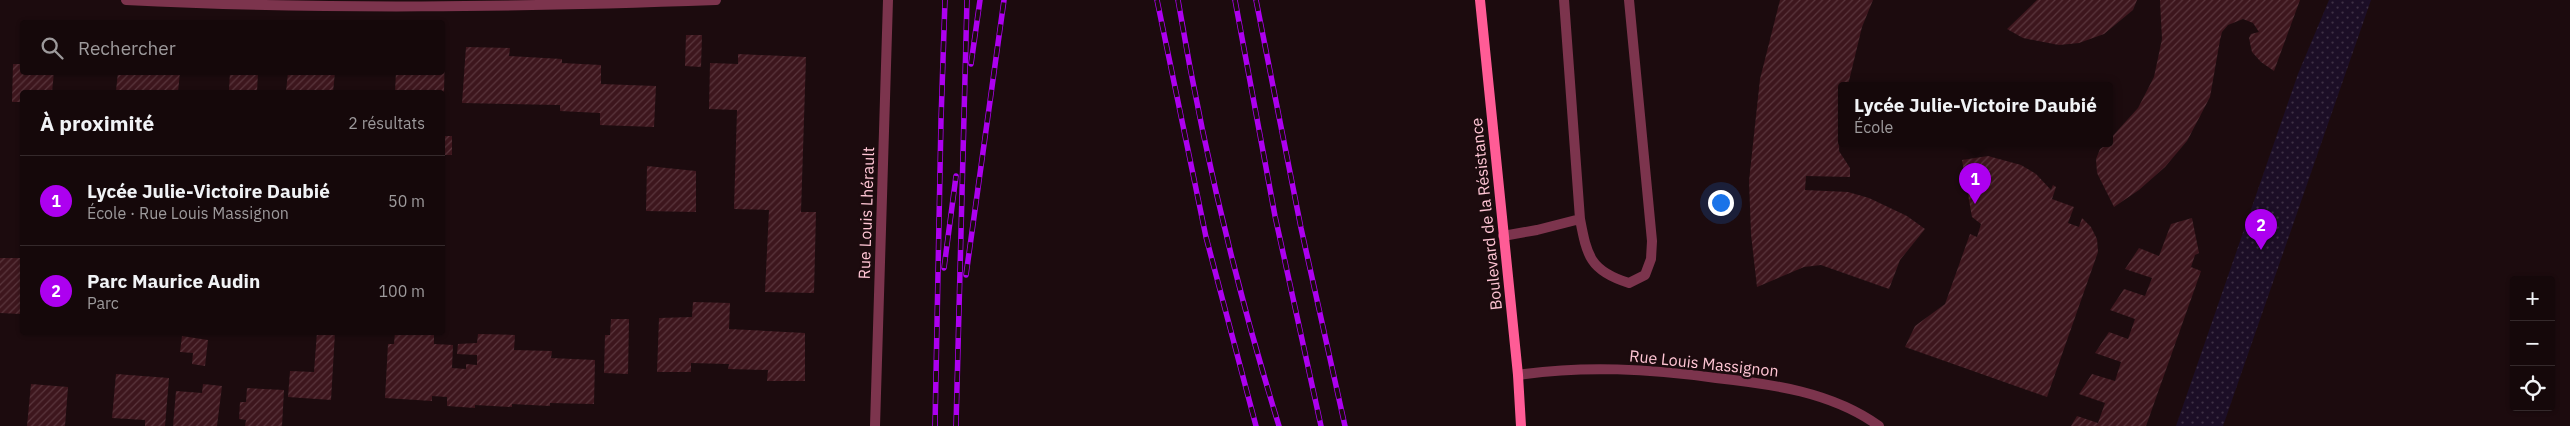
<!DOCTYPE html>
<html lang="fr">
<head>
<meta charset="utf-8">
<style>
  body { margin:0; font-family:"IBM Plex Sans",sans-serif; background:#1e1113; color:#f1f3f6 }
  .controls { position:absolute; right:15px; bottom:15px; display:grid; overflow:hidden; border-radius:5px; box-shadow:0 1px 4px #0004 }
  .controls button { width:45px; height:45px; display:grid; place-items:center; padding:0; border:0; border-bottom:1px solid #34292b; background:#15080a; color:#f1f3f6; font:25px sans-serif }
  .you { position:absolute; left:1720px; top:202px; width:18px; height:18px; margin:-12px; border:4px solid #fff; border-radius:50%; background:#1a73e8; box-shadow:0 0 0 8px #1a73e833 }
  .badge { display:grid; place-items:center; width:32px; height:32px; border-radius:50%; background:#ad00f0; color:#fff; font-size:16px; font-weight:700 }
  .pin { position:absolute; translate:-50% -41px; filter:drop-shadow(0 1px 2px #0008) }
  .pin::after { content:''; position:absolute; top:26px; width:18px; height:15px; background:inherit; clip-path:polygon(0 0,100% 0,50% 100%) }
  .popup { position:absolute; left:1838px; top:82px; width:275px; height:65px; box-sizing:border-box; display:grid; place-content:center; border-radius:5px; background:#15080a; filter:drop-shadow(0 1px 4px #0005); font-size:16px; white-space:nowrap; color:#9d9a9c }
  .popup b { font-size:19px; color:#f1f3f6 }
  .popup::after { content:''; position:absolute; left:50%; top:100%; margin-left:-10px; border:10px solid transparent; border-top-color:#15080a }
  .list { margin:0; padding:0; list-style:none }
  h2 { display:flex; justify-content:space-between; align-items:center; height:65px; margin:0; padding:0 20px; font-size:21px }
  h2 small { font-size:16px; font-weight:400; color:#9d9a9c }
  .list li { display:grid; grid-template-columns:32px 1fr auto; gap:15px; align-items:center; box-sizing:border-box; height:90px; padding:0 20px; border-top:1px solid #34292b }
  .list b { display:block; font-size:19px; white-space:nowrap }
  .list p { margin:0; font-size:16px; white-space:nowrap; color:#9d9a9c }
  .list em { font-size:16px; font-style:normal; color:#9d9a9c }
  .icon { flex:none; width:28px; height:28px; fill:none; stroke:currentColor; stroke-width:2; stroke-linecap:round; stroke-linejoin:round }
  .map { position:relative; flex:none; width:2570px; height:426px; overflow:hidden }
  .search { position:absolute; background:#15080a; box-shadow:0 1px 4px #0004; left:20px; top:20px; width:425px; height:55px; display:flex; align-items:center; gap:12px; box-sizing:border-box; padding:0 18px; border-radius:5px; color:#9d9a9c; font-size:19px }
  .panel { position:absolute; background:#15080a; box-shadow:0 1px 4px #0004; left:20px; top:90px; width:425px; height:245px; border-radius:5px }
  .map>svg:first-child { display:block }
</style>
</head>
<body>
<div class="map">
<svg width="2570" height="426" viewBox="0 0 2570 426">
  <defs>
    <pattern id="park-dots" width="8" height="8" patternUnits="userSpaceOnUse" patternTransform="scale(1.25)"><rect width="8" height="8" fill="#1c0e26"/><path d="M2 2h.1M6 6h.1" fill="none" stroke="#3e3045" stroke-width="1.8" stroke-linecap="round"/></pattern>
    <pattern id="building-hatch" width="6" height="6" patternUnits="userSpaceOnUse" patternTransform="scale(1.25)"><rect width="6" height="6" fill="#3d161d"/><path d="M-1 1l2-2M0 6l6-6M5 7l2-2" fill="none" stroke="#5a363d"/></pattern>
  </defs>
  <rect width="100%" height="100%" fill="#1c0b0e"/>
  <path fill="url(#park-dots)" d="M2329,0H2371L2223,426H2176L2298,74Z"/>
  <path fill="url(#building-hatch)" d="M1780,0H1873L1862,27L1848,85H1841L1839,151L1850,168V177L1806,176L1805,190L1848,192L1869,198L1907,216L1925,229L1900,260L1889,289L1821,265L1804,267L1757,287L1751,234L1749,181L1760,79Z
    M2037,0H2137L2133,10L2104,34L2079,43L2059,45L2023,38L2007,29Z
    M2160,0H2300L2274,71L2261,62L2252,52L2249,38L2251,34L2259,32L2253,23L2243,19L2228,25L2222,32L2220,40L2210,97L2187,141L2165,167L2139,190L2114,207L2097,173L2096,159L2100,149L2109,143V140L2138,108L2154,77L2162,39Z
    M686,35H702L701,67L685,66Z
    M442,44H445L444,92H395L396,72H442Z
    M466,47L510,48L509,56L562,59V63L601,65V84L656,86L654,127L600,125V113L560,111V105L462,103Z
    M738,54L806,57L801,212H816L814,293L765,292L769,210L734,209L737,110L709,109L710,63L738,64Z
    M13,64H22V72H54L52,92H22V102H12Z
    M118,72H180L178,92L116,91Z
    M230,72H258L257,92L229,90Z
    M288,72H335L333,92H286Z
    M442,136H452V155H442Z
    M1988,156L2021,165L2036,174L2051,190L2053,185L2056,187L2052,199L2074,207L2068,223L2079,227L2082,218L2091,227L2097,239L2098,252L2047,397L1905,347L1915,326L1945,304L1970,234L1977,237L1981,224L1972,217L1962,160Z
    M647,166L696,171V212L646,211Z
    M2192,218L2199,253L2195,255L2191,267L2201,271L2146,426H2071L2077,416L2098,423L2105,403L2079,394L2092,374L2115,381L2121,362L2095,353L2109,332L2128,339L2135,319L2110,310L2124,289L2145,296L2152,278L2125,269L2139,248L2159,256L2171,224Z
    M0,258H21V314L0,313Z
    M693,302L730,303L729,329L805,333V381H767L768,370L728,369L729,364L691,363V372H657L659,318L692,317Z
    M611,319H629L628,374L604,373L605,335H610Z
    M317,332H335L331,400L288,397L290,371L314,372Z
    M395,332H434V344L453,345L452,368L466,369V364L477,365V355L457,354L458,344L477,343L478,334L515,335L514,350L552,351L551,358L595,360L594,404L550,403V406L512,404V407L475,405V408L447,406V397L432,396V401L385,398L388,344H394Z
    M182,336L208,340L205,366L192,364L193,353L180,352Z
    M116,374L169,378L165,426H145V420L112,418Z
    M31,384L68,387L65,426H27Z
    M203,384L222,386L217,426H173L176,391L202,393Z
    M247,388L284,390L282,426H245L246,420L239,419L240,402H246Z"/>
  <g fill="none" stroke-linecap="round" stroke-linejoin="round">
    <path stroke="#7c344d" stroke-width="10" d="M1564,0L1580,219C1587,256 1590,271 1629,283L1645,275L1651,259L1652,241L1629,0
      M1503,236L1537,230L1580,219"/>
    <path stroke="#7c344d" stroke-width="10" d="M126,0C323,10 520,7 716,0
      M1518,375C1585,365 1650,369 1716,378C1772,384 1832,392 1879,426
      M875,426L888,0"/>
    <path stroke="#ff5c96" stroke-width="10" d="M1480,0L1518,375L1521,426"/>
    <defs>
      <path id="rail" d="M1157,0L1206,237L1256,426
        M1178,0C1202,143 1236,287 1279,426
        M1235,0L1275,216L1321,426
        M1256,0L1301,228L1345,426
        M971,64L980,0
        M944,268L956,176
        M966,275L1004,0
        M935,426L941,120L945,0
        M956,426L967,0"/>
    </defs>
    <use href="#rail" stroke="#ad00f0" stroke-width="5.5"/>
    <use href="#rail" stroke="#1c0b0e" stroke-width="4" stroke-dasharray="11" stroke-linecap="butt"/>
  </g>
  <g text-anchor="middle" stroke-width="4.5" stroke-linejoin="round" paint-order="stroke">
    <g font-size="16" fill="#ffc5d4" stroke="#1c0b0e">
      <text transform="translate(866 213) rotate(-88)" y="6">Rue Louis Lhérault</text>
      <text transform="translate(1486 214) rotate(-96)" y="6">Boulevard de la Résistance</text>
      <text transform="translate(1704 363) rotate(6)" y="6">Rue Louis Massignon</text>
    </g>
  </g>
</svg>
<div class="controls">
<button>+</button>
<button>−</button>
<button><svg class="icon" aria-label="locate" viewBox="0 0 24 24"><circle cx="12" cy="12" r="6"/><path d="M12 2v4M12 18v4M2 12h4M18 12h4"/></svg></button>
</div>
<div class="you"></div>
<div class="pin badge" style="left:1975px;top:204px">1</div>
<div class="popup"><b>Lycée Julie-Victoire Daubié</b>École</div>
<div class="pin badge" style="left:2261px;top:250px">2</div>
<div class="search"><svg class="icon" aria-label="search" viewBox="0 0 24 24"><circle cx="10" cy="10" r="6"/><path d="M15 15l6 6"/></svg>Rechercher</div>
<section class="panel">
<h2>À proximité<small>2 résultats</small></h2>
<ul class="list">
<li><span class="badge">1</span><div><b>Lycée Julie-Victoire Daubié</b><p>École · Rue Louis Massignon</p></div><em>50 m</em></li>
<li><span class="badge">2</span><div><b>Parc Maurice Audin</b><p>Parc</p></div><em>100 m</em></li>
</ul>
</section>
</div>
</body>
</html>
